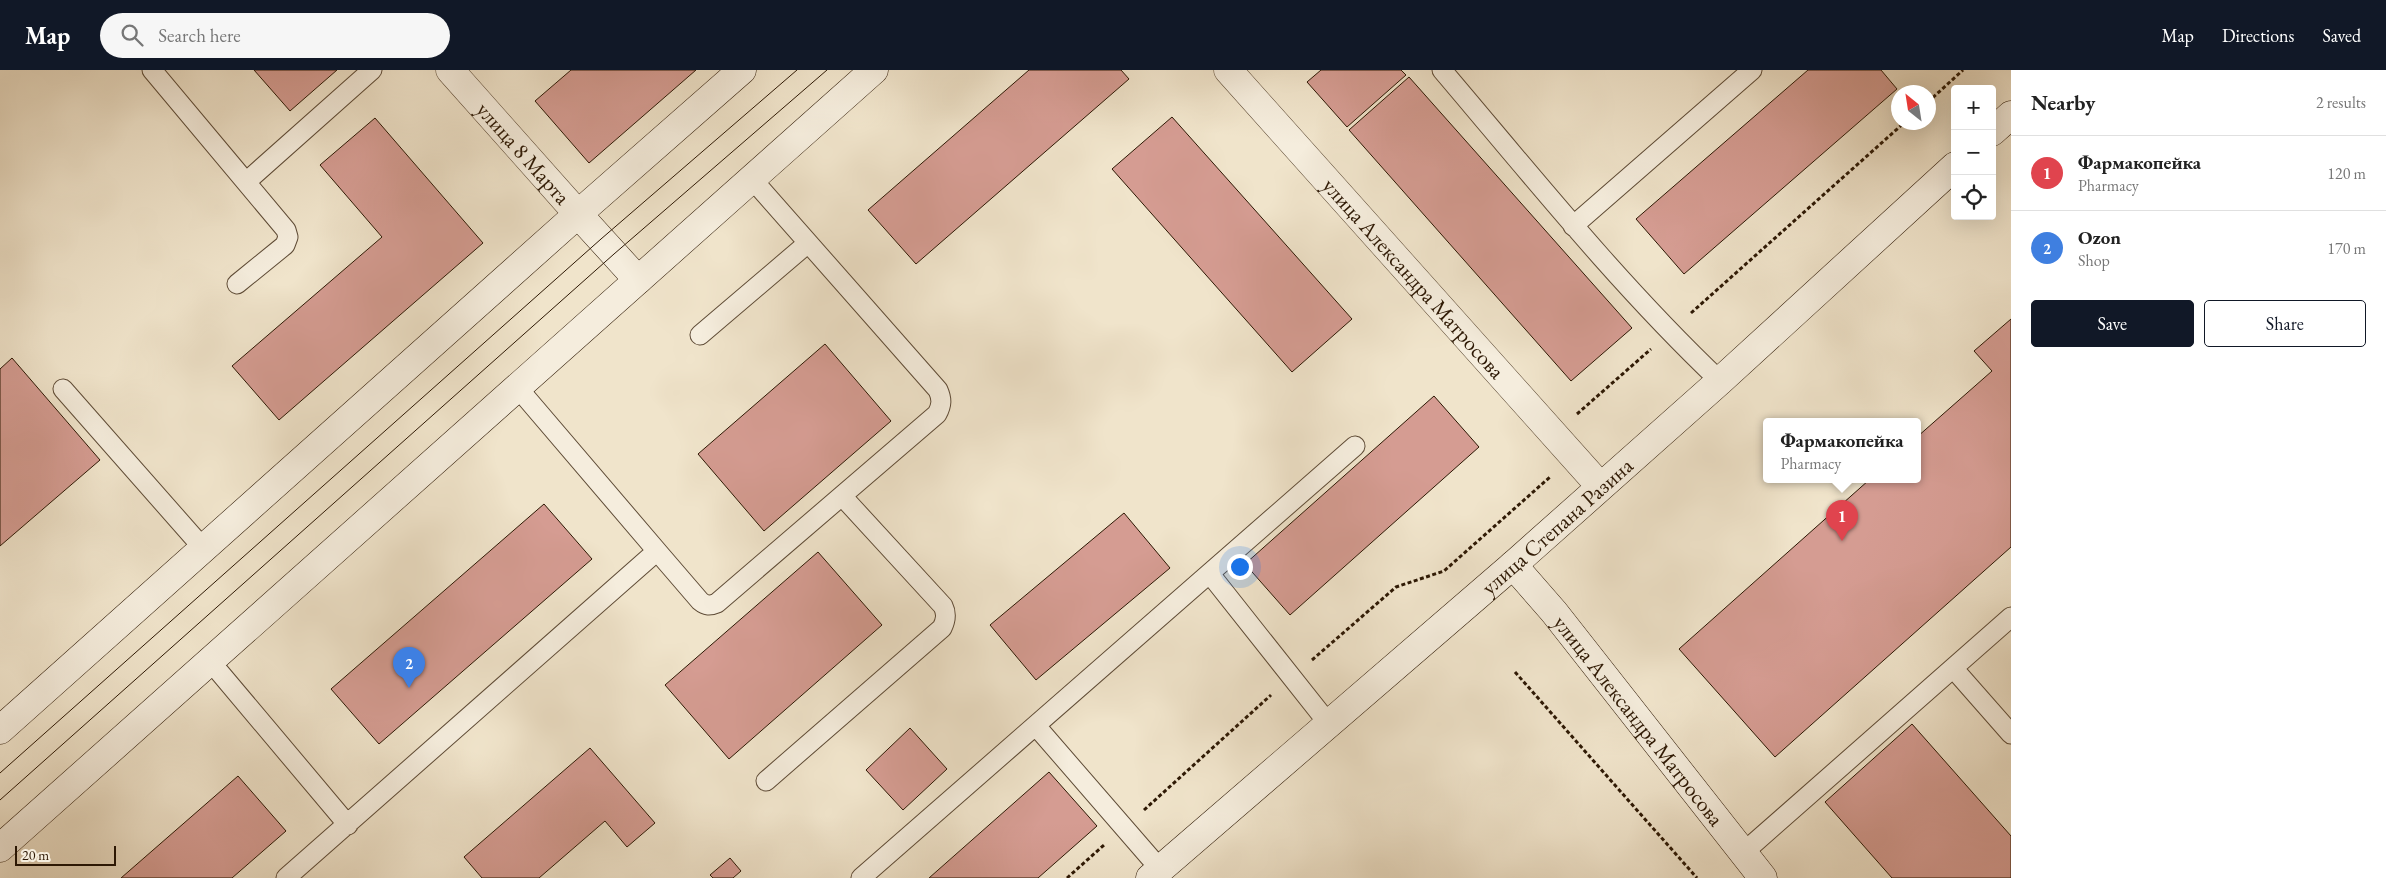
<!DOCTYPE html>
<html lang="en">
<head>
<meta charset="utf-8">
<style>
  body { margin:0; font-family:"EB Garamond",serif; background:#f6f6f6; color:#222 }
  .controls { position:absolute; right:15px; top:15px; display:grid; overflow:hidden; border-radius:5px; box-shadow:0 5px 20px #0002 }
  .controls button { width:45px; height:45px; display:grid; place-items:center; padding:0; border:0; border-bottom:1px solid #e0e0e0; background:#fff; color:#222; font:25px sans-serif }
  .compass { position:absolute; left:1891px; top:15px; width:45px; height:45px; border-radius:50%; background:#fff; box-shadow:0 5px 20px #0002; rotate:330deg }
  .scale { position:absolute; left:15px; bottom:12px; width:101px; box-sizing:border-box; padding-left:5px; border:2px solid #2d1804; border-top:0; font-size:14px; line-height:18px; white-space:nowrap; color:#2d1804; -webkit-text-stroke:4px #f5eddd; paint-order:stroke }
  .you { position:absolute; left:1239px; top:496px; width:18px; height:18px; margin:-12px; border:4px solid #fff; border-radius:50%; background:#1a73e8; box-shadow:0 0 0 8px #1a73e833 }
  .badge { display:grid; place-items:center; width:32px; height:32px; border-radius:50%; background:#111827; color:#fff; font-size:16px; font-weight:700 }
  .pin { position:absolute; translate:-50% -41px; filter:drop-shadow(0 1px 2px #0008) }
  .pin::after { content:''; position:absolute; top:26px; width:18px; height:15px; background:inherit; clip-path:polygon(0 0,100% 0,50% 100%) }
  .popup { position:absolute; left:1763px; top:348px; width:158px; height:65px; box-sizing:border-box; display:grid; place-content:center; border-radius:5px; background:#fff; filter:drop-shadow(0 1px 4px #0005); font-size:16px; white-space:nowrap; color:#767676 }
  .popup b { font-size:19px; color:#222 }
  .popup::after { content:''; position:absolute; left:50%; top:100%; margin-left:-10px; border:10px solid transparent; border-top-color:#fff }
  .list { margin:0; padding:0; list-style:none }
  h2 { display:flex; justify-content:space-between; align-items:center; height:65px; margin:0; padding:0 20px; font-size:21px }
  h2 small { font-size:16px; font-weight:400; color:#767676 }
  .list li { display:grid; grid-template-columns:32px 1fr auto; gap:15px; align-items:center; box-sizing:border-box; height:75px; padding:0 20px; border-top:1px solid #e0e0e0 }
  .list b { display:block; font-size:19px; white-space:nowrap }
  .list p { margin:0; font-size:16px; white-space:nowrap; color:#767676 }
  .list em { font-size:16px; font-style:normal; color:#767676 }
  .actions { display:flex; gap:10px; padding:15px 20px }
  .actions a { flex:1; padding:11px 0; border:1px solid #111827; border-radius:5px; text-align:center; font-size:18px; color:#111827 }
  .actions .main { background:#111827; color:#fff }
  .icon { flex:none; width:28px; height:28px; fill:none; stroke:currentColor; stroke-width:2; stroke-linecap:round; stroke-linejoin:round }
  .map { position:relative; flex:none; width:2011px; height:808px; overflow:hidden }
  header { display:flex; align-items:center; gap:30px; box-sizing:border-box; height:70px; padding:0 25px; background:#111827; color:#fff }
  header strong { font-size:24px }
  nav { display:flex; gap:28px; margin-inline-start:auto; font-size:18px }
  .search { width:350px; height:45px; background:#f6f6f6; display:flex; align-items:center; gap:12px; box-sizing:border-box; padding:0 18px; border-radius:28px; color:#767676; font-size:19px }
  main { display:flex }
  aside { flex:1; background:#fff }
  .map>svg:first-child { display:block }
</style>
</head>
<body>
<header>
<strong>Map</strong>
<div class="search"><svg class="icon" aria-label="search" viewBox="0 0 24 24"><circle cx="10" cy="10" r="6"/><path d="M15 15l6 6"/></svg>Search here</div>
<nav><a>Map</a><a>Directions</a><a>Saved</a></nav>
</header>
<main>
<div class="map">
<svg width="2011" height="808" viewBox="0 0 2011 808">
  <rect width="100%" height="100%" fill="#f0e4cb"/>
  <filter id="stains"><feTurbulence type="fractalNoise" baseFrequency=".004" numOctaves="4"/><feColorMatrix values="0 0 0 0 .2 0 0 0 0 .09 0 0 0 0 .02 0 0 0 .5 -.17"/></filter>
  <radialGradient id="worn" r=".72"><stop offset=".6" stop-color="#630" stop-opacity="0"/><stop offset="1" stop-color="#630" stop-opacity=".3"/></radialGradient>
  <path fill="#d59c92" stroke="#2d1804" d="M254,0H337L290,41Z
    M571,0H696L589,93L535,31Z
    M1029,0H1121L1129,9L916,194L868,140Z
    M1321,0H1401L1406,5L1347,57L1307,12Z
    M1808,0H1881L1897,19L1684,204L1636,149Z
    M1409,7L1632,258L1571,311L1349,60Z
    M1172,47L1352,249L1292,302L1112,99Z
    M375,48L483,173L279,350L232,296L382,167L320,95Z
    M2011,249V477L1775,687L1679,579L1869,410H1917V367L1992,301L1974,281Z
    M825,274L891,351L764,461L698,384Z
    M12,288L100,390L0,476V299Z
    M1434,326L1479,377L1290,545L1245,494Z
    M544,434L592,489L379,674L331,619Z
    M1124,443L1170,498L1036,610L990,555Z
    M818,482L882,555L729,689L665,615Z
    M1912,654L2011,766V808H1892L1825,732Z
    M910,658L947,699L903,740L866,700Z
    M590,678L655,753L627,777L605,751L539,808H482L464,787Z
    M1049,702L1097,756L1038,808H929Z
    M238,706L286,761L232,808H121Z
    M730,788L741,801L733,808H713L710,805Z"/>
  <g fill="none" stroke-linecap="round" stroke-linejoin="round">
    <defs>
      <path id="lane" d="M152,0L286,160L288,167L285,175L237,214
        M1442,0C1532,106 1619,215 1720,311
        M246,112L372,0
        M1573,156L1752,0
        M700,265L808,173
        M63,319L203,478
        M657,481L700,531C706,536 710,536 717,533L937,344C942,335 942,329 938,320L752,109
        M1210,504L1328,653
        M210,591L348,755
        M1953,598L2011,664
        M1036,656L1160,799
        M766,711L942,558C946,550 947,544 943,536L842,426
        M1744,782L2011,547
        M286,808L657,481L517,317
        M861,808L1355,376"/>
      <g id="street">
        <path id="s1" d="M450,0L578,144"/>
        <path id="s2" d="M1228,0L1600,416"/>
      </g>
      <g id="secondary">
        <path d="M1992,62L2011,45"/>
        <path d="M578,144L638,210"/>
        <path id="s3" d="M1513,495L1554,542L1763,808"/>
        <path d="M0,660L578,144L742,0"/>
        <path d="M0,778L874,0"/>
        <path id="s4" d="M1150,808L1513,495L1720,311L1955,96"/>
      </g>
    </defs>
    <use href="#lane" stroke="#5e4b36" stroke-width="21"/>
    <use href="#street" stroke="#5e4b36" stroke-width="29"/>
    <use href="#secondary" stroke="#2d1804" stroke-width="29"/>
    <path stroke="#2d1804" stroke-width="3" stroke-dasharray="4 2.5" stroke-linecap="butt" d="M1928,32L1963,0
      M1691,243L1905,52
      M1577,344L1651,279
      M1312,590L1396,517L1444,501L1550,407
      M1515,602L1697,808
      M1144,740L1271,625
      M1067,808L1104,775"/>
    <use href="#lane" stroke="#f5eddd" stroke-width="19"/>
    <use href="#street" stroke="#f5eddd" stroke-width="28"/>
    <use href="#secondary" stroke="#f5eddd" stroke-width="28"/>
    <path stroke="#2d1804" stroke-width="1" d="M0,703L601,169L797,0
      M0,730L614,184L827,0"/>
  </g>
  <g text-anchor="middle" stroke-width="4.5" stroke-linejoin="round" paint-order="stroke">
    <g font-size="22" fill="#2d1804" stroke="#f5eddd">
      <text dy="8" stroke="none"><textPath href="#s1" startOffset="111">улица 8 Марта</textPath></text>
      <text dy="8" stroke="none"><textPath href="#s2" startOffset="279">улица Александра Матросова</textPath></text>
      <text dy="8" stroke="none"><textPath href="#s4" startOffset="538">улица Степана Разина</textPath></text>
      <text dy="8" stroke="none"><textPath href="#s3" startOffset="200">улица Александра Матросова</textPath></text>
    </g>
  </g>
  <rect width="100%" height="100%" filter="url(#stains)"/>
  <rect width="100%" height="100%" fill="url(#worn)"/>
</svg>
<div class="controls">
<button>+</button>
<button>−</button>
<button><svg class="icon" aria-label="locate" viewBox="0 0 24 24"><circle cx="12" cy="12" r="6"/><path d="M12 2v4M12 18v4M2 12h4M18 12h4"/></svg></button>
</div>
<svg class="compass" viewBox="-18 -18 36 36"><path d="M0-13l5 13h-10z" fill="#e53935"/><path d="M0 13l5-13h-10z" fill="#767676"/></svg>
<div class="scale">20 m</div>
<div class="you"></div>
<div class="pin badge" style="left:1842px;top:471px;background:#e0444e">1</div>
<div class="popup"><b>Фармакопейка</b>Pharmacy</div>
<div class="pin badge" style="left:409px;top:618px;background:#3f7fe0">2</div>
</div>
<aside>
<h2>Nearby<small>2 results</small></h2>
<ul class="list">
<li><span class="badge" style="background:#e0444e">1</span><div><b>Фармакопейка</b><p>Pharmacy</p></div><em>120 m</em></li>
<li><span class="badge" style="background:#3f7fe0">2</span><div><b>Ozon</b><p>Shop</p></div><em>170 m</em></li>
</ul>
<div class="actions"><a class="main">Save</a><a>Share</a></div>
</aside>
</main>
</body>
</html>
